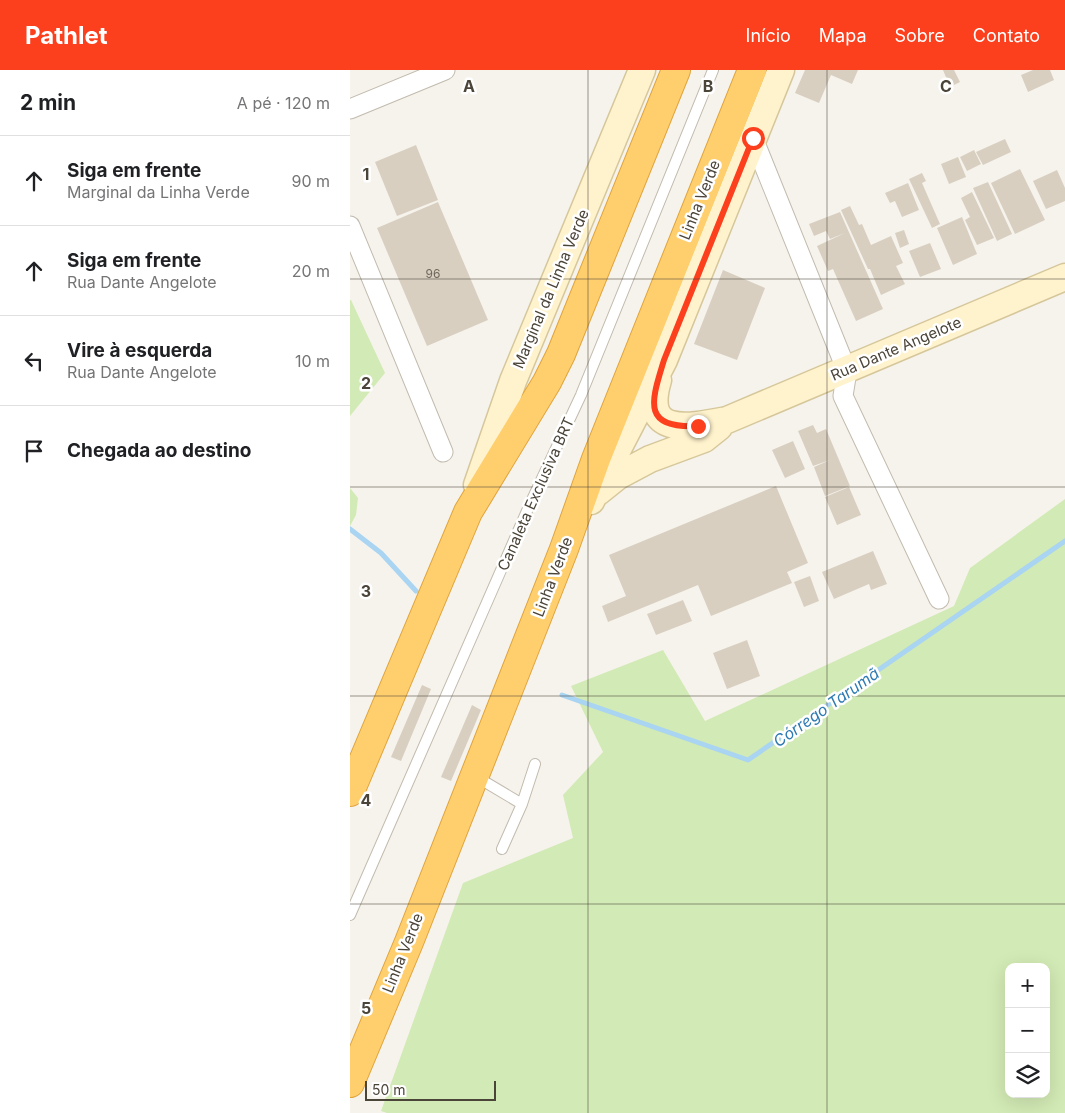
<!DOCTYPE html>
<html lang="pt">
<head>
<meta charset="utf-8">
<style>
  body { margin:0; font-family:Inter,sans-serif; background:#f6f6f6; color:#202124 }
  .controls { position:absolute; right:15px; bottom:15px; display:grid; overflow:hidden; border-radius:10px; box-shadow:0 5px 20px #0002 }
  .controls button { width:45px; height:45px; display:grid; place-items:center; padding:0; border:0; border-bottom:1px solid #e0e0e0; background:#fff; color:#202124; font:25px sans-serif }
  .scale { position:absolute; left:15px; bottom:12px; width:131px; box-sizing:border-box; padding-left:5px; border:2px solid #4b4439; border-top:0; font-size:14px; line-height:18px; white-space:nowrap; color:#4b4439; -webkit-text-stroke:4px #fff; paint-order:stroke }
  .stop { position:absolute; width:15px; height:15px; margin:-11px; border:4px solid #fc3f1d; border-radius:50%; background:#fff }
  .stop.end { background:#fc3f1d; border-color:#fff; box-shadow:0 1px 5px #0008 }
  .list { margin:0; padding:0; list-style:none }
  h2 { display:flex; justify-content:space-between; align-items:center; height:65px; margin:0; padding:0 20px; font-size:21px }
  h2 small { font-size:16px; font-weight:400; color:#757577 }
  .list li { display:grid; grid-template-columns:32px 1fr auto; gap:15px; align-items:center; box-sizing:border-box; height:90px; padding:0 20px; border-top:1px solid #e0e0e0 }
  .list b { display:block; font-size:19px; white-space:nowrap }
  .list p { margin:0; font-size:16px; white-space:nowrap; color:#757577 }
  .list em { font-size:16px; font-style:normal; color:#757577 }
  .icon { flex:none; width:28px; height:28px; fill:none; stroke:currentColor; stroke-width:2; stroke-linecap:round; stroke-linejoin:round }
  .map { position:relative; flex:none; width:715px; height:1043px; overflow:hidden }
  header { display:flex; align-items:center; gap:30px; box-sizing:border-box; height:70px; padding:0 25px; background:#fc3f1d; color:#fff }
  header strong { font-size:24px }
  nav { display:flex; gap:28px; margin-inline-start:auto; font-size:18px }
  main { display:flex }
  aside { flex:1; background:#fff }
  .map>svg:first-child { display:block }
</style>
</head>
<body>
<header>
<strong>Pathlet</strong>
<nav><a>Início</a><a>Mapa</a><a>Sobre</a><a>Contato</a></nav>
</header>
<main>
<aside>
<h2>2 min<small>A pé · 120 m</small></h2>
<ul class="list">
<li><svg class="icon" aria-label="ahead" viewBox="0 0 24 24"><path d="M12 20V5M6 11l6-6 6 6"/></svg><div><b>Siga em frente</b><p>Marginal da Linha Verde</p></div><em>90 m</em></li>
<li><svg class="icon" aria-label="ahead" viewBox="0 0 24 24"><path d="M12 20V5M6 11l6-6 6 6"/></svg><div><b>Siga em frente</b><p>Rua Dante Angelote</p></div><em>20 m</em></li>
<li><svg class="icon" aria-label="left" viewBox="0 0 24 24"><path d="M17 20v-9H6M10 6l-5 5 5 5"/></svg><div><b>Vire à esquerda</b><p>Rua Dante Angelote</p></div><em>10 m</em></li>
<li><svg class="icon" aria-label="arrive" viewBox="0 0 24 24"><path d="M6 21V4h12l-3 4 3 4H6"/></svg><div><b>Chegada ao destino</b></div></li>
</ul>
</aside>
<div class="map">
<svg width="715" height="1043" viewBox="0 0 715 1043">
  <rect width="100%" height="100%" fill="#f6f3ec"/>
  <path fill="#d2eab5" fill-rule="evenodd" d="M0,230H1L35,303L0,346Z
    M0,418L8,428L6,445L0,456Z
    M715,429V1043H37L31,1041L113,813L223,768L213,725L253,682L221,616L313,580L355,651L604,536L620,498ZM659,897H696V1024H659Z"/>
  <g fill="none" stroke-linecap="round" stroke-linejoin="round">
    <path stroke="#a9d4f2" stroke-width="5" d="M0,459L31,483L66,521
      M212,625L398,690L715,471"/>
  </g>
  <path fill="#d8cfc1" d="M455,0H508L502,14L481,5L469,33L445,23Z
    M593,0H604L610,12L600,17Z
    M683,0H700L704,10L678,22L671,5Z
    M655,69L661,82L633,95L626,82Z
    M66,75L88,130L47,146L25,92Z
    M624,80L631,94L617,101L610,87Z
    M608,87L616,107L599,114L591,94Z
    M670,99L695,150L665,164L641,113Z
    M707,100L715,118V131L696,139L683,111Z
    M572,103L576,111L572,113L590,154L582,158L559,109Z
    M638,112L662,164L647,171L623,118Z
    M558,113L569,140L552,147L545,131L540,133L535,123Z
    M622,122L644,168L627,175L615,150L620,147L611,128Z
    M88,132L138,250L77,276L27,158Z
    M500,136L509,155L512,154L521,175L541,166L553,193L546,196L555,214L531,225L520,199H518L491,140Z
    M490,142L533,239L506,251L483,199L478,201L467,176L495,163L480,169L476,161L464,166L459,154Z
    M612,147L627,184L603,195L587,158Z
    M554,160L559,174L550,178L545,163Z
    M580,173L591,199L570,207L559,181Z
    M373,200L415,218L387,290L344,274Z
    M463,355L467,363L476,359L500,416L475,426L464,397L480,390L463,396L448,361Z
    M443,371L455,399L435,408L422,380Z
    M426,416L458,493L437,502L442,513L361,546L348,515L258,552L252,536L276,526L259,485Z
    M499,417L511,445L487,455L475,427Z
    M523,481L537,514L521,520L519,514L484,529L472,502Z
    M460,506L469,531L454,537L444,512Z
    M333,530L342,551L306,565L297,544Z
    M397,570L410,606L377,619L363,583Z
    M72,615L81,619L51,691L41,687Z
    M122,635L131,640L101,711L91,707Z"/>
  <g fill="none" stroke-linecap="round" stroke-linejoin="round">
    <defs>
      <path id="lane" d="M125,706L172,734
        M152,779L172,734L185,694
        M0,845L180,434L231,325L363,0"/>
      <path id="street" d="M0,39L95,0
        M403,68L497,301L493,326L589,529
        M0,156L93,382"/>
      <path id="secondary" d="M308,310C291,368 340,357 377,350L715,207
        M127,415L163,311L292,0
        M248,422L268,406L300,389L354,369L369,357
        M241,431L314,290L431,0"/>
      <path id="highway" d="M0,722L118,442L197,312L211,284L326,0
        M0,1013L59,872L214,479L246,389L402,0"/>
    </defs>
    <use href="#lane" stroke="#c2bbae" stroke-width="12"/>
    <use href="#street" stroke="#c2bbae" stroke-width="21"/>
    <use href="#secondary" stroke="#d6c79b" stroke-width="29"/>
    <use href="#highway" stroke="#e0a43c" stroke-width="30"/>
    <use href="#lane" stroke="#fff" stroke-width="10"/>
    <use href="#street" stroke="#fff" stroke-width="19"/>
    <use href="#secondary" stroke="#fff3cd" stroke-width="26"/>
    <use href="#highway" stroke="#ffcf6e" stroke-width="28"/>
  </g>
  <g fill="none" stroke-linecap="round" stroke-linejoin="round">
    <path stroke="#fc3f1d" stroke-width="6" d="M348,356C290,359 302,330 314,290L403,68"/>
  </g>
  <path fill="none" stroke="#4b4439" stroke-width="1" stroke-opacity="0.55" d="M238,0V1043M477,0V1043M0,209H715M0,417H715M0,626H715M0,834H715"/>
  <g text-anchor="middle" stroke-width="5" stroke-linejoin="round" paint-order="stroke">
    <g font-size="12" fill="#6e675b">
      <text x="83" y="208">96</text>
    </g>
    <g font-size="15" fill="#4b4439" stroke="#fff">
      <text transform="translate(350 130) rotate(-68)" y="5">Linha Verde</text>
      <text transform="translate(201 219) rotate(-67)" y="5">Marginal da Linha Verde</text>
      <text transform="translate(546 279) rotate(-23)" y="5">Rua Dante Angelote</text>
      <text transform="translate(186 424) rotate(-66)" y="5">Canaleta Exclusiva BRT</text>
      <text transform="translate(203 507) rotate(-69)" y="5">Linha Verde</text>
      <text transform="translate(53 883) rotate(-68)" y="5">Linha Verde</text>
    </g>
    <g font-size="16" font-style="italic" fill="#2e7ab2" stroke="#fff">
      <text transform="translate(476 637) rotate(-35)" y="6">Córrego Tarumã</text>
    </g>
  </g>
  <g font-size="16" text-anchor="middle" font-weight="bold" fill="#4b4439" stroke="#fff" stroke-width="5" stroke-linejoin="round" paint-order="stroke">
    <text x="119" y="22">A</text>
    <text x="358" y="22">B</text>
    <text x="596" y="22">C</text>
    <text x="16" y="110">1</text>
    <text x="16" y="319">2</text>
    <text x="16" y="527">3</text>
    <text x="16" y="736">4</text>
    <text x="16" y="944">5</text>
  </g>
</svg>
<div class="controls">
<button>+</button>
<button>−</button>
<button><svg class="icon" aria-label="layers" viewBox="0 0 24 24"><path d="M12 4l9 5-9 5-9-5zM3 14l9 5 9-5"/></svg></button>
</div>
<div class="scale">50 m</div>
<div class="stop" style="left:403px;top:68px"></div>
<div class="stop end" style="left:348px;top:356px"></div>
</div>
</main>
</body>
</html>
